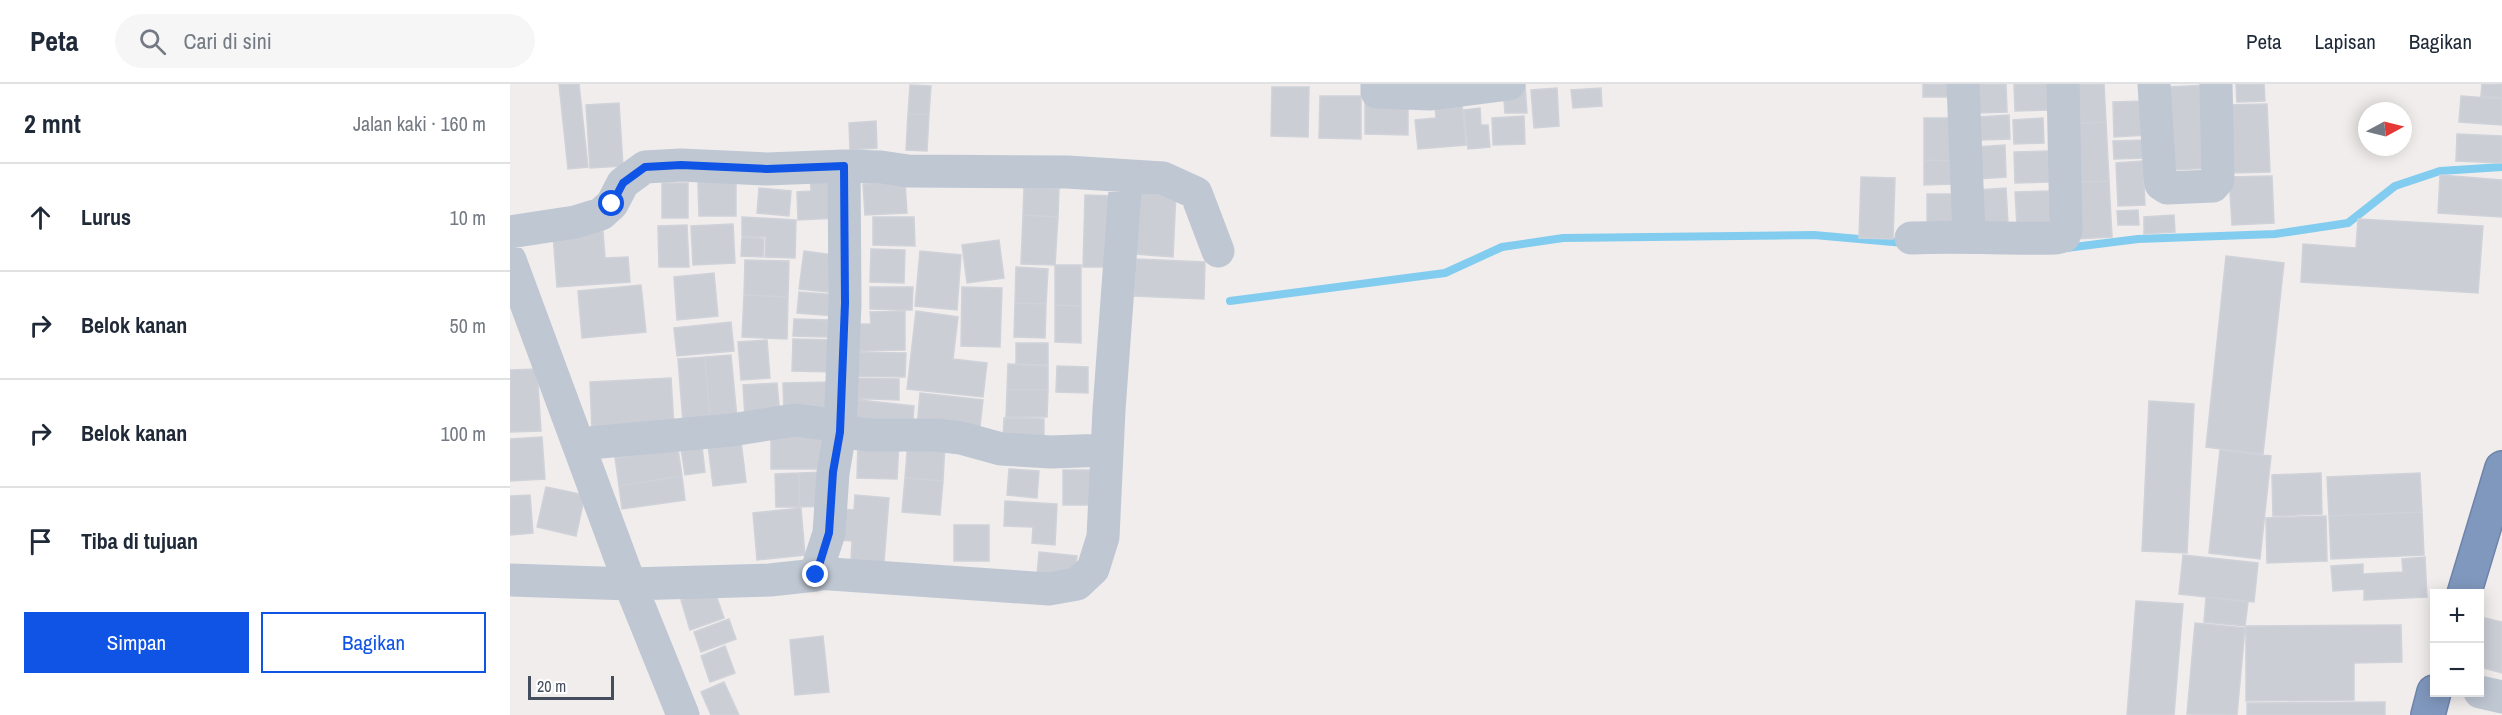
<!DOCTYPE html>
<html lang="id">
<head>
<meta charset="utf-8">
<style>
  body { margin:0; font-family:"Archivo Narrow",sans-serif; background:#f6f6f7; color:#1f2937 }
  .controls { position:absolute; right:18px; bottom:18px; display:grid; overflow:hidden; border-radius:0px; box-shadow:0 3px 15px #0003 }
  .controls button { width:54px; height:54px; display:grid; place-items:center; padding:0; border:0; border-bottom:2px solid #e0e1e3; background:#fff; color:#1f2937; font:30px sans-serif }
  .compass { position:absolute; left:1848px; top:18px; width:54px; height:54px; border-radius:50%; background:#fff; box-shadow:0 3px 15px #0003; rotate:83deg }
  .scale { position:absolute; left:18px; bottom:15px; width:86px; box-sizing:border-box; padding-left:6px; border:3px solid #444d5b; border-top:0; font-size:16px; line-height:21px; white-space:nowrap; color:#444d5b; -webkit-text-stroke:4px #fff; paint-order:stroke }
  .stop { position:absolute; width:18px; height:18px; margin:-14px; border:4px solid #1054e5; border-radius:50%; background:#fff }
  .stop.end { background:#1054e5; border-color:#fff; box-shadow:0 2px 6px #0008 }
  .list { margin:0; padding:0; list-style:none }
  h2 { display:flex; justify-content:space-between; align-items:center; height:78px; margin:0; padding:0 24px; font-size:26px }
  h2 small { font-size:20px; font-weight:400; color:#747a83 }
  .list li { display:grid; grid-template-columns:39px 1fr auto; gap:18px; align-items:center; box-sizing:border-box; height:108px; padding:0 24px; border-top:2px solid #e0e1e3 }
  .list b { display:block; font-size:22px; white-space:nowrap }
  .list em { font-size:20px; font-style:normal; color:#747a83 }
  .actions { display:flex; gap:12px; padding:18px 24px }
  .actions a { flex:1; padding:14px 0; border:2px solid #1054e5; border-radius:0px; text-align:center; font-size:21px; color:#1054e5 }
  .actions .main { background:#1054e5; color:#fff }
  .icon { flex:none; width:33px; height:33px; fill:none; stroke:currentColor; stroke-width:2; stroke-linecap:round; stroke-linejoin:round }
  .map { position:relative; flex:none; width:1992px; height:631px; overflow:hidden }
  header { display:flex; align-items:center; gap:36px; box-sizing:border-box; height:84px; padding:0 30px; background:#fff; border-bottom:2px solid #e0e1e3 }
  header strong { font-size:28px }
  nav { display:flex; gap:33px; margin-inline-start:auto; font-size:21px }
  .search { width:420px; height:54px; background:#f6f6f7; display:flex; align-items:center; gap:15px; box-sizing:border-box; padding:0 21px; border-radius:33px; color:#747a83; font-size:22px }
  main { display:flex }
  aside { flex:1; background:#fff }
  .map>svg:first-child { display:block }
</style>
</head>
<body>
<header>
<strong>Peta</strong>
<div class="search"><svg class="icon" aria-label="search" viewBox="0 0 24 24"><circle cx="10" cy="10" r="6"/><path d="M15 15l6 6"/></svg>Cari di sini</div>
<nav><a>Peta</a><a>Lapisan</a><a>Bagikan</a></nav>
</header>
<main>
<aside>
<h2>2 mnt<small>Jalan kaki · 160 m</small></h2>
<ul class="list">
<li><svg class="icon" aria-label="ahead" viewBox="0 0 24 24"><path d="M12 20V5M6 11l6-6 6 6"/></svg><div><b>Lurus</b></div><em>10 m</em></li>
<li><svg class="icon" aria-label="right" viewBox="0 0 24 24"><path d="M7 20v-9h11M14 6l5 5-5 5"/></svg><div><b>Belok kanan</b></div><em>50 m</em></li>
<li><svg class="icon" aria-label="right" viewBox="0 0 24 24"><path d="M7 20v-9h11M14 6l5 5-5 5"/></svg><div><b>Belok kanan</b></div><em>100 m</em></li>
<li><svg class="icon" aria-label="arrive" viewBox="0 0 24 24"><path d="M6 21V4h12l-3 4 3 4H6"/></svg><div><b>Tiba di tujuan</b></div></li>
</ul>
<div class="actions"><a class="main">Simpan</a><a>Bagikan</a></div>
</aside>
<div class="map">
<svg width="1992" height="631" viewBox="0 0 1992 631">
  <rect width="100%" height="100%" fill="#f0edec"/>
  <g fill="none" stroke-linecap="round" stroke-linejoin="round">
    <path stroke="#82ccef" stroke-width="8" d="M1556,164L1628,155L1765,150L1838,139L1885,102L1930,87L1992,83
      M720,217L935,189L992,163L1053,154L1304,151L1394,159"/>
  </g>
  <path fill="#cbced5" stroke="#d0d2d9" stroke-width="1.5" d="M49,0H69L78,83L58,85Z
    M1413,0H1444V13H1413Z
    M1466,0H1496L1497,28L1467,29Z
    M1504,0H1538L1539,26L1505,27Z
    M1556,0H1594L1596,38L1559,40Z
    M1726,0H1754L1755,17L1727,18Z
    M1972,0H1992V14L1971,12Z
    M400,1L421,2L419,30H398Z
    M1015,1L1017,29H995L993,3Z
    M1699,1L1702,84L1661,86L1658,3Z
    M762,3H799L798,53L761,52Z
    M1047,4L1049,42L1024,44L1021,6Z
    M1091,4L1092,22L1063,24L1061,6Z
    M810,12H851V55L809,54Z
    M855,12H898V51L855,50Z
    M1951,12L1992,15V41L1949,38Z
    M1636,17L1637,51L1604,53L1603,18Z
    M109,19L113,82L80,84L76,21Z
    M952,20L956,61L908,65L905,36L926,34L925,23Z
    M1757,20L1760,88L1719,89L1716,21Z
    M970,24L971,41H978L980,63L958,65L954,26Z
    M398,30H419L417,67L396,66Z
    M1499,31L1500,55L1470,56L1469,33Z
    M1014,32L1015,60L983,61L982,34Z
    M1414,34H1443V77L1414,76Z
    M1533,34L1534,59L1504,60L1503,36Z
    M366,37L367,64L340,66L339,39Z
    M1596,38L1599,97L1562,99L1559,40Z
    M1947,50L1992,52V79L1946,77Z
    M1636,56L1637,74L1604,75L1603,57Z
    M1495,61L1496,93L1467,95L1465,63Z
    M1538,67L1539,98L1505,99L1504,68Z
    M1414,76L1443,77V100L1414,101Z
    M1633,77L1635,121L1608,122L1606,79Z
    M326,86L328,134L288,136L287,108L301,107L300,88Z
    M1930,91L1992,96V133L1928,129Z
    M1762,92L1764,139L1722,141L1719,93Z
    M1351,93L1385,94L1383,155L1349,154Z
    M1599,97L1602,153L1565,155L1562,99Z
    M188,98H226V132H189Z
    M395,98L397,129L355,131L353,100Z
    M152,99H178V134H152Z
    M249,104L281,107L279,132L247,129Z
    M514,104L549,105L548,133L513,131Z
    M1496,104L1498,140L1468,141L1467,106Z
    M629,106L666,108L663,173L625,170Z
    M1539,107L1540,141L1507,142L1505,108Z
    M1417,110H1446L1445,141H1417Z
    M575,111L604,112L602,183H573Z
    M1628,126L1629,141H1608L1607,127Z
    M513,131L548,133L545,181L511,180Z
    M1664,131L1665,148L1634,150V133Z
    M232,133L286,136L285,174L255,173L256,153L232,152Z
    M363,133H404L405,162L363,161Z
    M1848,135L1973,142L1968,209L1791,198L1793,160L1846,164Z
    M223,140L225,179L183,181L181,142Z
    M177,141L179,183H149L148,142Z
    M93,147L95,174L118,173L120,198L47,203L43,150Z
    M232,153L254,155L253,173L231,172Z
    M489,156L494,194L457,199L452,161Z
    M361,165L395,166L394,199L360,198Z
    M294,167L323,171L318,208L289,205Z
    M410,167L451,171L447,226L405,222Z
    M1716,172L1774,179L1753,370L1696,363Z
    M626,175L695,178L694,215L624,212Z
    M235,176L279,177L278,213L234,211Z
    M545,181H571V222L545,221Z
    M506,183L538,185L536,220L505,219Z
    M204,189L208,232L167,236L164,193Z
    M131,201L136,248L72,254L68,207Z
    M360,203H403L402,226L360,225Z
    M452,203L492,204L490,263L451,262Z
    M289,208L327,211L325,232L287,229Z
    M234,211L278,213L277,255L232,253Z
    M505,219L536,220L535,254L504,253Z
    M545,221L571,222V259L545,258Z
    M395,227V266L337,267V240H361L360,228Z
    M406,227L448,233L443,275L477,279L473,313L397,305Z
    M284,235L318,236L317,253L283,252Z
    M221,238L224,267L167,272L164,244Z
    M283,255L324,256V288L282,287Z
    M257,256L260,294L231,296L228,258Z
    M506,259H538V281L506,280Z
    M339,268L396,269L395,293L338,292Z
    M221,271L227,334L200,336L195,273Z
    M195,273L200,336L173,339L168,275Z
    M498,280L538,282V306H497Z
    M547,282L578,283V309L546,308Z
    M27,285L31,347L0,348V286Z
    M161,294L164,342L82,347L80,298Z
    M337,294L389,295V316L336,314Z
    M320,298L321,329L274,330L273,299Z
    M267,299L270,331L235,334L233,301Z
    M497,306H538L537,333H496Z
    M410,309L473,316L469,351L407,344Z
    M340,315L404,322L402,348L338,342Z
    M1639,317L1684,320L1677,469L1632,467Z
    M494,334L534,335V357H493Z
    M261,345L315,346V385H261Z
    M32,353L35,395L0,397V355Z
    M348,356L389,358L387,395L347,394Z
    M398,356L435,359L433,397L395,394Z
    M231,357L236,398L203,402L198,361Z
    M192,362L195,388L175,391L171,365Z
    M168,365L172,392L109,402L105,374Z
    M1710,366L1761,372L1750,475L1699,469Z
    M499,385L529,387L527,414L497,411Z
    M553,386H580V421H553Z
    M316,388L317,422L289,423V389Z
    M289,389V423H266L265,390Z
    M1811,389L1812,430L1763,432L1762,391Z
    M1910,389L1912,428L1819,432L1817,393Z
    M172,392L175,416L112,425L109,402Z
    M395,394L433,397L430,431L392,428Z
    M36,403L75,411L66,452L27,443Z
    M20,411L23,449L0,451V412Z
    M345,411L379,414L374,478L341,475L342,457L330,456L331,425L344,426Z
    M495,417L547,420L545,461L522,459L523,443L494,442Z
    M291,424L295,471L247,476L243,429Z
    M1912,428L1914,471L1821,475L1819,432Z
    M1816,432L1817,477L1757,479L1756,434Z
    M444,441H479V477H444Z
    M529,468L567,472L564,494L527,491Z
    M1673,471L1748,479L1744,518L1669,510Z
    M1915,473L1917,513L1854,516V505L1823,507L1821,482L1853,480V490L1893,488L1892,475Z
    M204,505L214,534L180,546L171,516Z
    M1696,513L1738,518L1735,542L1694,538Z
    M1626,517L1673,520L1664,631H1617Z
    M1975,534L1992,538V589L1970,583V557Z
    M219,535L226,555L191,568L184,548Z
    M1685,539L1735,544L1727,631L1677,630Z
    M1891,541L1892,578L1844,579V616L1736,617V542Z
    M313,552L319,608L285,611L280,556Z
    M215,562L225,589L200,598L191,572Z
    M214,598L229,631H201L191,608Z
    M1875,618V631H1737V619Z"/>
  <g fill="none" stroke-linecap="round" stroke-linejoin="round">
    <defs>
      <path id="highway" d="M1954,510L1992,384
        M1918,631L1924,608"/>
    </defs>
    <use href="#highway" stroke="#6d83aa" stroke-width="36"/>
    <path stroke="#bfc7d3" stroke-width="33" d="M867,0V8L921,10L999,0
      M1453,0L1459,152
      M1644,0L1650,94L1651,100L1657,104L1703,102L1708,96L1706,0
      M0,148L65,138L91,130L102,120L113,99L135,83L171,81L257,85L334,82L371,83L398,87L557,88L653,94L686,109L708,167
      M1401,154C1449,152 1498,155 1546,154L1554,152L1556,146L1553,0
      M0,176L120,500L173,631
      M69,360L221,346L285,336L316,340L330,348L361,351H425L451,354L491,365L541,368L597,366
      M306,489L319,449L323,389L330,348L335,219L334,82
      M0,496L120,500L260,496L306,491V489L539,505L567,500L583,485L593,453L599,326L616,93
      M1970,608L1992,613"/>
    <use href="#highway" stroke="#8198be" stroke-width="33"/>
  </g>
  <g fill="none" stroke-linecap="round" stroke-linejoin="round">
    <path stroke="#1054e5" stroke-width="8" d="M102,120L113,99L135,83L171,81L257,85L334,82L335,219L330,348L323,388L319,449L306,491"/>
  </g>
</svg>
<div class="controls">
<button>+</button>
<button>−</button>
</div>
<svg class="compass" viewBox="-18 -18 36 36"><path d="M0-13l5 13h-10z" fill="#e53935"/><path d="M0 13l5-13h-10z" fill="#747a83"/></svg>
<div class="scale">20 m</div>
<div class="stop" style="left:102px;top:120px"></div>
<div class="stop end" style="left:306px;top:491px"></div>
</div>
</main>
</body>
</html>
